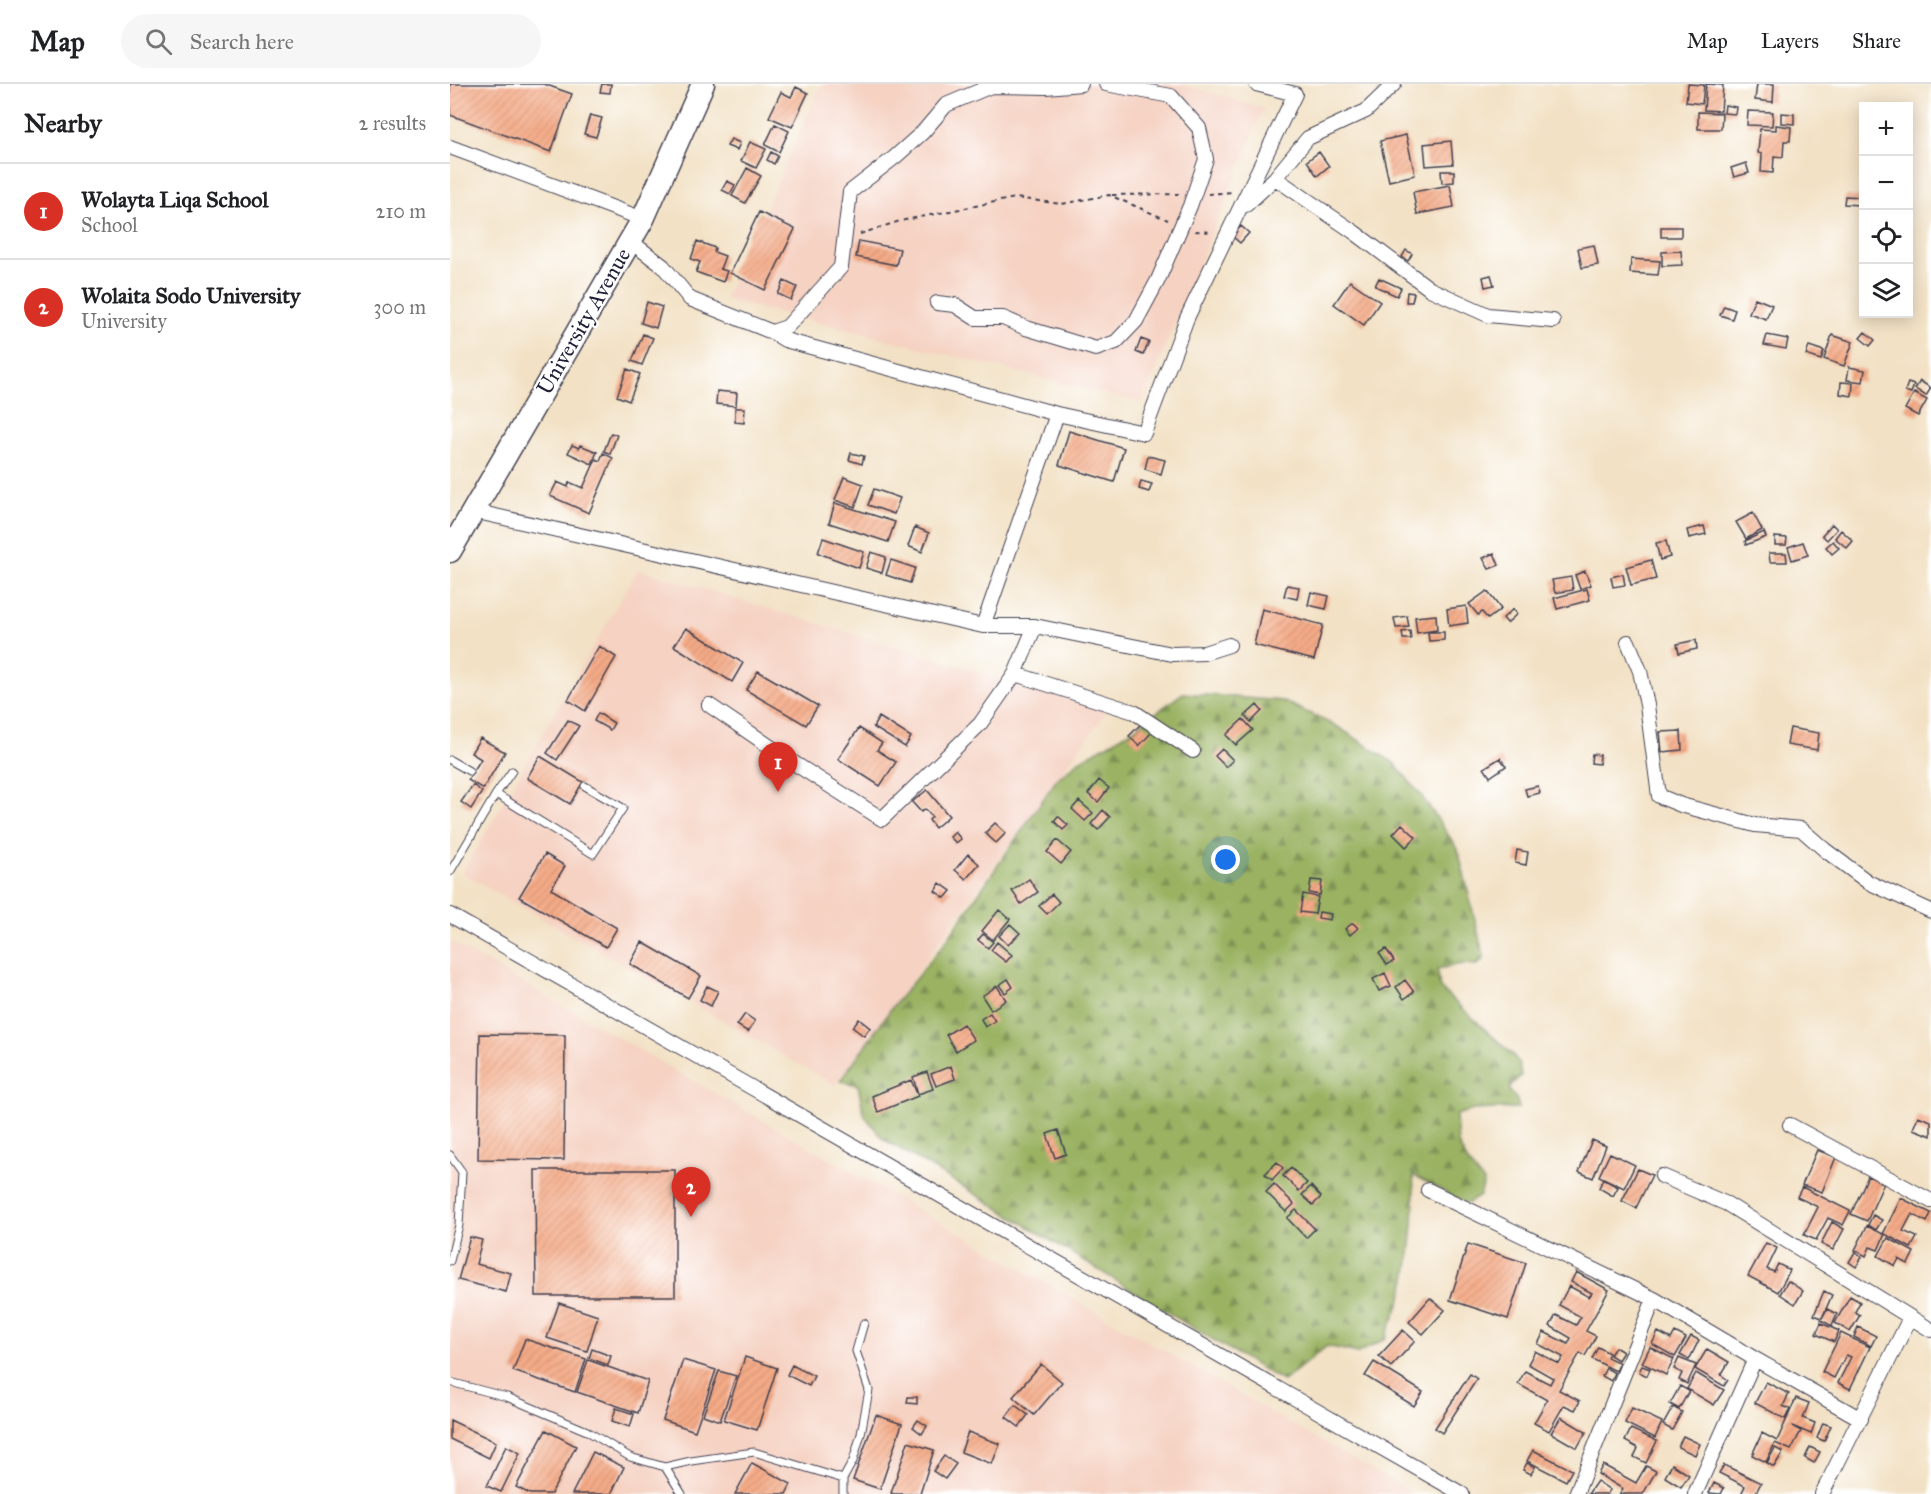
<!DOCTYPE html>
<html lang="en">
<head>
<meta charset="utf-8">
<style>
  body { margin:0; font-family:"IM FELL Great Primer",serif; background:#f6f6f6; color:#202124 }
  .controls { position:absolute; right:18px; top:18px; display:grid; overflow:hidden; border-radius:0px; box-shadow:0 3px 15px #0003 }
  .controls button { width:54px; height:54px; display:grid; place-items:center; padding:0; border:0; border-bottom:2px solid #e0e0e0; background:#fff; color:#202124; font:30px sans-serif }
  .you { position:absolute; left:776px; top:776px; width:21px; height:21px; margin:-15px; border:4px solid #fff; border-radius:50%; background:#1a73e8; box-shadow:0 0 0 9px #1a73e833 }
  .badge { display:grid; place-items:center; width:39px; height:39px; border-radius:50%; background:#d93025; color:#fff; font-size:20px; font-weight:700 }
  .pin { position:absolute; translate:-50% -50px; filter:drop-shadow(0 2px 3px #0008) }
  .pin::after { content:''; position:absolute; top:32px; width:21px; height:18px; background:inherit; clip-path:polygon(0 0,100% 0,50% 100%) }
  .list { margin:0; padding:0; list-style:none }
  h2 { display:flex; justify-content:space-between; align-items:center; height:78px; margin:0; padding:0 24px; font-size:26px }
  h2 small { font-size:20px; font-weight:400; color:#757577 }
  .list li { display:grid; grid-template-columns:39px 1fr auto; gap:18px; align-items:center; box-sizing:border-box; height:96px; padding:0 24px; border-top:2px solid #e0e0e0 }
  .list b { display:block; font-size:22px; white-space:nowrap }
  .list p { margin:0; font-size:20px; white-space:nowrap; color:#757577 }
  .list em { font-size:20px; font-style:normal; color:#757577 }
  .icon { flex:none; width:33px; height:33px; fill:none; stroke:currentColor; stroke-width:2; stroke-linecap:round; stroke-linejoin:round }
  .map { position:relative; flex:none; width:1481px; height:1410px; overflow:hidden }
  header { display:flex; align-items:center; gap:36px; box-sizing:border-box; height:84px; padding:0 30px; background:#fff; border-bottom:2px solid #e0e0e0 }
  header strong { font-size:28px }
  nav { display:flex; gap:33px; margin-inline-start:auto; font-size:21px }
  .search { width:420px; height:54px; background:#f6f6f6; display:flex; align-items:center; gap:15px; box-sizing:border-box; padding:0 21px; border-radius:33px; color:#757577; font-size:22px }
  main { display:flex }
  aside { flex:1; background:#fff }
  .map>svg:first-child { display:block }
</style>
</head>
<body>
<header>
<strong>Map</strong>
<div class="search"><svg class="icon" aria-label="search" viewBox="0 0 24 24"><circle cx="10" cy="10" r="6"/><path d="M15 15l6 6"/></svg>Search here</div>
<nav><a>Map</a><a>Layers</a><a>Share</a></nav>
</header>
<main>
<aside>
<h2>Nearby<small>2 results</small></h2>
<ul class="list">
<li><span class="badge">1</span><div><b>Wolayta Liqa School</b><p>School</p></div><em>210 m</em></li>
<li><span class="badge">2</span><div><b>Wolaita Sodo University</b><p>University</p></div><em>300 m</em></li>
</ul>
</aside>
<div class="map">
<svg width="1481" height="1410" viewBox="0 0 1481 1410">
  <defs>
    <pattern id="forest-firs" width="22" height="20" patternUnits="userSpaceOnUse" patternTransform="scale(1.5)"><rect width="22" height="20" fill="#9ab262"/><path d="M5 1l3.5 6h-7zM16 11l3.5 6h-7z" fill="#7d9052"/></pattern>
    <pattern id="building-hatch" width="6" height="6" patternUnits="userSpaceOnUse" patternTransform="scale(1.5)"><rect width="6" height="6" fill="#f5ab87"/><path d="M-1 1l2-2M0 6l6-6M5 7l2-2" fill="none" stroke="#d29375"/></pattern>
  </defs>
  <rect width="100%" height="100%" fill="#fff"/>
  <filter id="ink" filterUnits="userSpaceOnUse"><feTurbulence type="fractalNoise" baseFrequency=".0167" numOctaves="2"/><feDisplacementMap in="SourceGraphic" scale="12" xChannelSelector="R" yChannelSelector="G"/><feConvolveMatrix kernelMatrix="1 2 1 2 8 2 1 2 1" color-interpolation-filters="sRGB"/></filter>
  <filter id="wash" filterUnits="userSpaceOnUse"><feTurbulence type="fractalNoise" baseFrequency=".008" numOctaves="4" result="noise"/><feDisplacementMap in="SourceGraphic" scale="24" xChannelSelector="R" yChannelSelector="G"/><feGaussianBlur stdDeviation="1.35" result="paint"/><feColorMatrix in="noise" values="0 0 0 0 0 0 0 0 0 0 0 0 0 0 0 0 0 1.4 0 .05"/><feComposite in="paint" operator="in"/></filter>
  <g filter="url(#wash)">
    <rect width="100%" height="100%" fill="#f2e1c4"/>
    <path fill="#f5d2c2" d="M372,0H730L814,24L692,319L274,215Z
      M188,485L657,627L385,1001L12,789Z
      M0,857L964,1410H0Z"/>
    <path fill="url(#forest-firs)" stroke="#5e6a4e" stroke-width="1.5" d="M733,609L833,617L888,643L944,679L971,711L1008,765L1034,874L1028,881L1012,880L987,885L990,904L1063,971L1069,979L1071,992L1061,1001L1060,1007L1067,1016L1069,1024L1023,1026L1006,1031L1008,1060L1019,1080L1034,1098L1030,1112L1017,1120L963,1091C966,1126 961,1178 952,1212C948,1226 940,1241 935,1255L908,1269L877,1262L833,1297C698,1220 568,1133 433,1055L414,1031L408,1001L390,997L443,922L494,860L607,695L629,677L681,647Z"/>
    <g id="blocks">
      <path fill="url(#building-hatch)" d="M0,0H94L122,10L101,68L0,31Z
        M152,0H161L160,9L150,8Z
        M1238,0L1254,1L1252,20L1236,18Z
        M1256,0L1273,1L1271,27L1254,26Z
        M1307,0H1324L1323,18L1305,16Z
        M346,3L358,9L342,43L319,33L331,8L341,13Z
        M1275,21L1286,23L1285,30L1274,29Z
        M1298,27L1323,28L1322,42L1297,41Z
        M1248,28L1272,29L1271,45H1248Z
        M1331,29L1344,30V40L1331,39Z
        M140,31L152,34L146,53L134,50Z
        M325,40L339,47L329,68L315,61Z
        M1326,41L1341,43L1340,57H1334L1333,73L1324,72L1323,89L1311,88L1312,70L1308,69L1310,45L1326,46Z
        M956,51L965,91L939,97L930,57Z
        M281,55L290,59L287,66L277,62Z
        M1001,57L1003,80L976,82L974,60Z
        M300,58L316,65L306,84L291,77Z
        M321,68L328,72L324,80L317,76Z
        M869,68L879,82L867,92L857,77Z
        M1296,79L1299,89L1284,93L1281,84Z
        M297,84L311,92L295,119L282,112Z
        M991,87H1004V98L992,99Z
        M277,97L285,101L280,110L272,106Z
        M1000,101L1004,123L967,130L963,108Z
        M1395,112L1411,113L1410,121L1394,120Z
        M309,128L345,145L315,206L280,189Z
        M791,142L799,149L790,159L782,152Z
        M1211,143H1231V153H1211Z
        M247,157L265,164L264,168L275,172L270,185L277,187L273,198L246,188L250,178L241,175Z
        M409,157L450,165L446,181L406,173Z
        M1144,161L1148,181L1132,184L1128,164Z
        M956,166L962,170L958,177L952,173Z
        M1231,167L1232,181L1212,182V168Z
        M1181,175L1210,177L1208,191L1180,189Z
        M1041,191L1044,201L1035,203L1033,193Z
        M929,194L951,204L947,212L925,202Z
        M334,197L347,203L341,216L328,210Z
        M900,197L930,218L914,241L884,220Z
        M957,208L964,209L962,218H956Z
        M1305,214L1322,221L1316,235L1299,229Z
        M197,218L212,223L206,244L191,239Z
        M1274,222L1285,226L1282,235L1270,231Z
        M1415,248L1425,256L1420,262L1410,254Z
        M193,250L203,254L192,281L182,277Z
        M1317,251L1338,255L1336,265L1314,261Z
        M1382,251L1403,258L1394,282L1374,275Z
        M691,255L699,258L693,271L686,268Z
        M1359,262L1374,267L1371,276L1356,271Z
        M1399,283L1415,286L1413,298L1397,296Z
        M177,285L190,290L179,317L167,312Z
        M1470,297L1481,304L1476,312L1465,305Z
        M1391,298L1403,299L1402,312L1390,310Z
        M1458,299L1464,301L1461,309L1455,307Z
        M267,307L287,309L286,322L266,320Z
        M1464,309L1477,316L1468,332L1455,325Z
        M285,324H295L294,339L285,338Z
        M619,347L674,364L664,398L609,381Z
        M161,349L167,351L160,370L154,367Z
        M122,361L129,364L130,361L147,368L142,380L118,369Z
        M153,369L163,374L139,429L100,412L107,398L118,403L119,398L133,404L146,375L150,377Z
        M401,369L414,372L412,380L399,376Z
        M698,372L715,376L711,390L695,385Z
        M394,393L413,400L405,423L385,416Z
        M691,397L702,400L699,408L689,405Z
        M424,405L450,414L444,430L418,421Z
        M385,419L445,438L438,458L379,439Z
        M1303,429L1312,446L1296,455L1286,438Z
        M1382,440L1387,445L1377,456L1372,451Z
        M1254,442L1256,450L1239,454L1237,446Z
        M465,443L479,449L472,468L458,462Z
        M1391,446L1403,457L1397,464L1385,454Z
        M1314,448L1316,453L1296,461L1295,457Z
        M1325,453L1337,454L1336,461H1325Z
        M373,454L414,468L409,484L368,469Z
        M1216,457L1220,473L1210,476L1206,459Z
        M1383,457L1389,464L1382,470L1376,463Z
        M1353,458L1358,471L1342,476L1338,463Z
        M421,468L436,473L432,489L416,484Z
        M1044,469L1049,481L1039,485L1033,474Z
        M1319,469H1336L1337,478H1320Z
        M441,476L465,484L460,499L436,491Z
        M1201,476L1206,495L1181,501L1176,483Z
        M1135,487L1141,501L1130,505L1125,491Z
        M1173,490L1175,501L1163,503L1161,493Z
        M1121,493L1123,506L1105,509L1102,496Z
        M837,501L849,503L847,515L834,512Z
        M1137,505L1140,516L1107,525L1104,514Z
        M1037,507L1051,525L1038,535L1032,528L1028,531L1019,520Z
        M861,508L879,512L876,525L858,521Z
        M1016,522L1018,539L999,542L997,525Z
        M812,525L873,541L864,576L804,561Z
        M1063,525L1067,530L1057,539L1053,534Z
        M986,531L987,546L967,549L965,533Z
        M957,532L959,543L946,544L944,534Z
        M236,544L293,579L282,598L224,562Z
        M960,547L961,555H953L952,548Z
        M978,548H994V556L979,557Z
        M1246,556L1247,565L1229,569L1227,560Z
        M149,562L166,573L135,627L118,616Z
        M308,587L368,622L356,641L296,606Z
        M807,621L812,627L801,638L795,632Z
        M148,629L164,639L160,646L144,637Z
        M429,633L461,653L455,663L423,643Z
        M793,635L803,646L786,661L776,651Z
        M118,636L129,642L107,676L97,669Z
        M692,639L702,648L689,662L679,652Z
        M409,644L432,659L427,666L446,678L430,702L388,675Z
        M1340,644L1369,649L1367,666L1337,661Z
        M1231,647L1232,666L1212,668L1210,648Z
        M30,654L55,668L33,705L18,696L31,675L21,669Z
        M772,665L783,676L776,683L765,672Z
        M1142,670L1150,671L1149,680L1141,679Z
        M90,672L133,698L120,720L77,694Z
        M1050,674L1056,682L1040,693L1034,684Z
        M649,696L659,704L648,718L638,710Z
        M23,701L32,708L21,725L11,718Z
        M1088,702L1090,709L1077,712L1075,705Z
        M477,706L499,732L485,744L479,736L482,733L475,725L471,728L462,718Z
        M629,717L643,729L635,737L622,725Z
        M653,726L660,733L648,746L641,740Z
        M608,732L618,741L613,746L604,737Z
        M545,739L556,749L546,759L535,749Z
        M952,740L966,753L956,763L943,750Z
        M505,748L511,755L506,759L500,753Z
        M607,756L621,768L611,780L597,768Z
        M1067,766L1078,768L1076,781L1065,779Z
        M95,770L115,782L101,805L167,844L156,863L69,813Z
        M518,770L529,780L516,795L505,786Z
        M579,795L588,808L571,820L562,807Z
        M861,796L872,797L870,811L859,809Z
        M490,799L501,807L495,814L485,807Z
        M602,810L609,818L597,830L589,822Z
        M853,810L868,813L865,830L850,828Z
        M549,826L560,835L543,856L532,847Z
        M869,828L881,830L880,836L868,834Z
        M903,839L908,844L900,851L895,845Z
        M560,840L570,849L558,861L549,852Z
        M533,850L543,858L538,864L528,856Z
        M192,858L251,892L238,914L180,880Z
        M547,858L562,871L556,878L541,866Z
        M936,865L944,877L937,881L929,869Z
        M935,889L941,902L929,907L923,895Z
        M558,895L563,903L555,909L549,901Z
        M955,896L964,908L954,915L946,903Z
        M257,902L268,907L261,922L250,916Z
        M547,902L556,916L541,926L532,912Z
        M540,929L545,937L535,943L531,935Z
        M295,930L305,937L298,948L287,941Z
        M409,935L420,944L414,952L402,943Z
        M513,940L524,956L506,967L496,951Z
        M30,950L115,951L114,1076L28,1075Z
        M501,982L505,995L486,1002L481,990Z
        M477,988L483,1005L468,1010L463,993Z
        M461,996L468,1012L428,1028L422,1012Z
        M1468,1032L1481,1037V1052L1463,1045Z
        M608,1046L616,1070L605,1074L597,1050Z
        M1142,1056L1156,1062L1143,1094L1129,1088Z
        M1367,1066L1386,1073L1372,1108L1352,1101Z
        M1160,1069L1185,1081L1174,1104L1149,1092Z
        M827,1078L833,1084L822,1096L815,1090Z
        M841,1084L857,1099L849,1107L833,1092Z
        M1188,1085L1202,1091L1186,1124L1172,1117Z
        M85,1086H225V1212H86Z
        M1418,1092L1434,1099L1417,1137L1401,1130Z
        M1153,1095L1168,1103L1163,1112L1149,1104Z
        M824,1100L844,1120L836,1128L816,1108Z
        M861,1102L871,1113L863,1121L852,1111Z
        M1352,1103L1400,1127L1393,1141L1378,1134L1366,1156L1354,1151L1368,1123L1347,1113Z
        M1451,1114L1481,1129L1477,1138L1462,1130L1453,1147L1467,1153L1461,1164L1435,1150L1428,1166L1420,1163L1416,1172L1405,1166L1417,1142L1433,1150Z
        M846,1126L865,1145L856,1154L837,1134Z
        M1423,1131L1432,1136L1426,1146L1418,1141Z
        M1382,1138L1394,1145L1383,1166L1371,1160Z
        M20,1153L32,1156L26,1180L61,1189L56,1208L8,1196Z
        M1438,1154L1464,1168L1458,1180L1449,1175L1445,1182L1428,1172Z
        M1316,1159L1327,1164L1317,1185L1324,1188L1328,1180L1340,1186L1328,1208L1298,1192Z
        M1018,1160L1076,1179L1058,1235L1000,1216Z
        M1405,1168L1412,1173L1406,1183L1399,1178Z
        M1126,1188L1159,1206L1136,1247L1146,1252L1135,1272L1130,1269L1109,1306L1130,1317L1125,1326L1114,1321L1099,1347L1084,1339L1097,1316L1068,1300L1075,1287L1100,1300L1103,1294L1078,1280L1085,1267L1109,1280L1113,1273L1088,1260L1094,1248L1118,1260L1121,1254L1100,1242L1106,1231L1126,1241L1131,1233L1109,1221L1119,1202L1139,1213L1142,1209L1121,1198Z
        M1338,1197L1353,1207L1345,1220L1330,1210Z
        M1374,1207L1382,1211L1372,1234L1364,1231Z
        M1400,1212L1410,1218L1405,1228L1410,1231L1400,1248L1385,1239Z
        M980,1214L995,1226L973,1250L959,1238Z
        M109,1219L148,1232L137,1267L97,1254Z
        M1377,1225L1387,1230L1382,1242L1371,1236Z
        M1371,1239L1389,1247L1384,1258L1366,1250Z
        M1408,1243L1426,1252L1421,1262L1404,1253Z
        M953,1246L965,1257L941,1283L929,1272Z
        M1208,1248L1221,1255L1225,1248L1236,1254L1225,1273L1202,1260Z
        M1391,1249L1420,1263L1400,1305L1388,1299L1401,1273L1396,1271L1384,1294L1372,1288Z
        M1241,1252L1249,1256L1239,1276L1230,1271Z
        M75,1255L136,1275L125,1308L63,1287Z
        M1148,1263L1159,1269L1157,1273L1170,1279L1166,1287L1142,1275Z
        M1165,1263L1173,1268L1168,1276L1160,1271Z
        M1200,1263L1224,1275L1216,1291L1192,1279Z
        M142,1265L161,1272L158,1281L139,1274Z
        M1257,1265L1279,1278L1271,1291L1278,1296L1274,1302L1245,1285Z
        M295,1273L327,1284L307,1346L274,1336Z
        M1229,1274L1246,1281L1237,1300L1229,1296L1232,1289L1224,1285Z
        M138,1276L198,1297L188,1329L127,1308Z
        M233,1276L266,1286L245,1347L213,1336Z
        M924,1278L973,1308L964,1322L915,1292Z
        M591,1280L612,1298L584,1331L563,1313Z
        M342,1281L364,1292L359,1302L337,1291Z
        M1192,1282L1200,1285L1197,1292L1189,1288Z
        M1156,1284L1165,1289L1161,1297L1152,1292Z
        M269,1287L286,1292L270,1337L253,1331Z
        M1246,1289L1274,1306L1264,1321L1237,1305Z
        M1020,1290L1027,1295L992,1349L985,1344Z
        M1316,1298L1339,1310L1333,1322L1340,1325L1335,1335L1305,1319Z
        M1230,1302L1239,1307L1229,1325L1220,1320Z
        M458,1313H467V1320L457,1319Z
        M1346,1314L1359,1319L1353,1334L1365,1339L1361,1350L1342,1342L1351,1347L1341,1366L1325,1359L1316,1378L1302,1371L1312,1349L1327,1357Z
        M565,1321L578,1331L569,1343L556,1333Z
        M1223,1323L1232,1328L1222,1346L1213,1341Z
        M166,1324L184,1330L180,1343L162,1337Z
        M1182,1324L1212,1338L1205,1354L1175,1339Z
        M426,1331L452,1340L430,1405L403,1396Z
        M1111,1333L1136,1348L1127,1364L1101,1349Z
        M0,1336L46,1358L39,1374L0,1355Z
        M468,1336L477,1342L472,1350L463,1343Z
        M1373,1339L1381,1342L1374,1357L1367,1354Z
        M1181,1345L1207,1357L1196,1379L1184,1373L1188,1364L1175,1357Z
        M96,1346L126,1362L101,1410H80L66,1403Z
        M518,1348L550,1360L542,1380L511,1368Z
        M1233,1352L1250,1360L1245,1371L1228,1363Z
        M458,1358L484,1366L470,1410H444L441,1409Z
        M56,1362L70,1369L51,1408L37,1402Z
        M1360,1363L1370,1368L1364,1379L1355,1374Z
        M1325,1364L1333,1368L1324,1383L1317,1379Z
        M1083,1366L1122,1386L1116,1397L1077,1377Z
        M143,1368L174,1383L161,1410H122Z
        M494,1372L506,1380L495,1395L483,1387Z
        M302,1379L341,1400L336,1410H285Z
        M1077,1379L1085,1383L1081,1390L1073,1386Z
        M1222,1380L1239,1391L1231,1403L1215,1393Z
        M1153,1381L1186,1399L1196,1382L1206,1387L1193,1410H1170L1173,1405L1148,1390Z
        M1274,1381L1311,1399L1305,1410H1291L1295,1402L1269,1389Z
        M1147,1397L1160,1406L1157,1410H1138Z
        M1264,1399L1274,1404L1271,1410L1259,1409Z"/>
    </g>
  </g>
  <g filter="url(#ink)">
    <use href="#blocks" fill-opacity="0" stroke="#413f50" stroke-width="1.5"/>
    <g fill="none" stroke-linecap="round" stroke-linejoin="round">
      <defs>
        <path id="service" d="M0,676L19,687
          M46,710L143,770L173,724L135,702
          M0,788L46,710L62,687
          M0,1071L12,1088L9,1141L0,1177
          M0,1298L57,1313L137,1347L180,1373L215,1383L232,1410
          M215,1383L241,1377L304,1368L393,1395
          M393,1410V1395L403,1377L411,1350L419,1306L406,1267L414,1239"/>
        <path id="minor" d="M0,63L193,135
          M825,94L904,148L980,205L1038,231L1103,237
          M796,121L825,94L858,54L916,27L944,0
          M180,157L213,182L240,215L322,248L335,256L607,330L694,349L737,234L845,10L806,0
          M487,219L505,221L525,234H553L576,244L646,265L666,258L686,237L708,196L740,122L756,75L749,44L721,12L656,0
          M322,248L337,243L391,183L400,108L445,73L473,48L496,21L541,2L596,3L631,0
          M23,427L533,542L607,330
          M533,542H585L565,590L684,628L743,667
          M585,542L722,570L754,569L779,561
          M1178,558L1190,587L1197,621L1209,712L1231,721L1305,741L1351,745L1375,766L1418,798L1481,827
          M259,621L347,681L432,735L530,640L565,590
          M0,831L1012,1410
          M1340,1041L1481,1117
          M1212,1092L1277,1120L1481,1246
          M978,1106L1204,1215L1305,1275L1411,1335
          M1126,1410L1204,1215
          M1245,1410L1305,1275
          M1372,1410L1460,1234"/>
        <path id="trunk" d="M0,467L193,135L253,0"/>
      </defs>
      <use href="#service" stroke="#413f50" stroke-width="9"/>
      <use href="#minor" stroke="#413f50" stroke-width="16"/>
      <use href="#trunk" stroke="#413f50" stroke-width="25"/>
      <path stroke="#413f50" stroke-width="2" stroke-dasharray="4.5 4.5" stroke-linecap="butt" d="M758,110L783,108
        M662,111L729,110
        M745,147L763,148
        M410,150L450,137L565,114L612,120L659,111L718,136"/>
      <use href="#service" stroke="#fff" stroke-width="7"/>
      <use href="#minor" stroke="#fff" stroke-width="14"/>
      <use href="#trunk" stroke="#fff" stroke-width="22"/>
    </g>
  </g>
  <g text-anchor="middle" stroke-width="4.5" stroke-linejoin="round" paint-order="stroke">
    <g font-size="22" fill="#22223b" stroke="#fff">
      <text transform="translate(133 237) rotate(-60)" y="8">University Avenue</text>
    </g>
  </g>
</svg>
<div class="controls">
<button>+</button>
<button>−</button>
<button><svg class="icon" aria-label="locate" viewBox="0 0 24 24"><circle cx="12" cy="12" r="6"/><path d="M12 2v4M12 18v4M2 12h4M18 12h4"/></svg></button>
<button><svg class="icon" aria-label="layers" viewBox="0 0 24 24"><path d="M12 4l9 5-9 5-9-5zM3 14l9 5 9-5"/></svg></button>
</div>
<div class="you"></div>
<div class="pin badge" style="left:328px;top:708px">1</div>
<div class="pin badge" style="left:241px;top:1133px">2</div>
</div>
</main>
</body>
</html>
